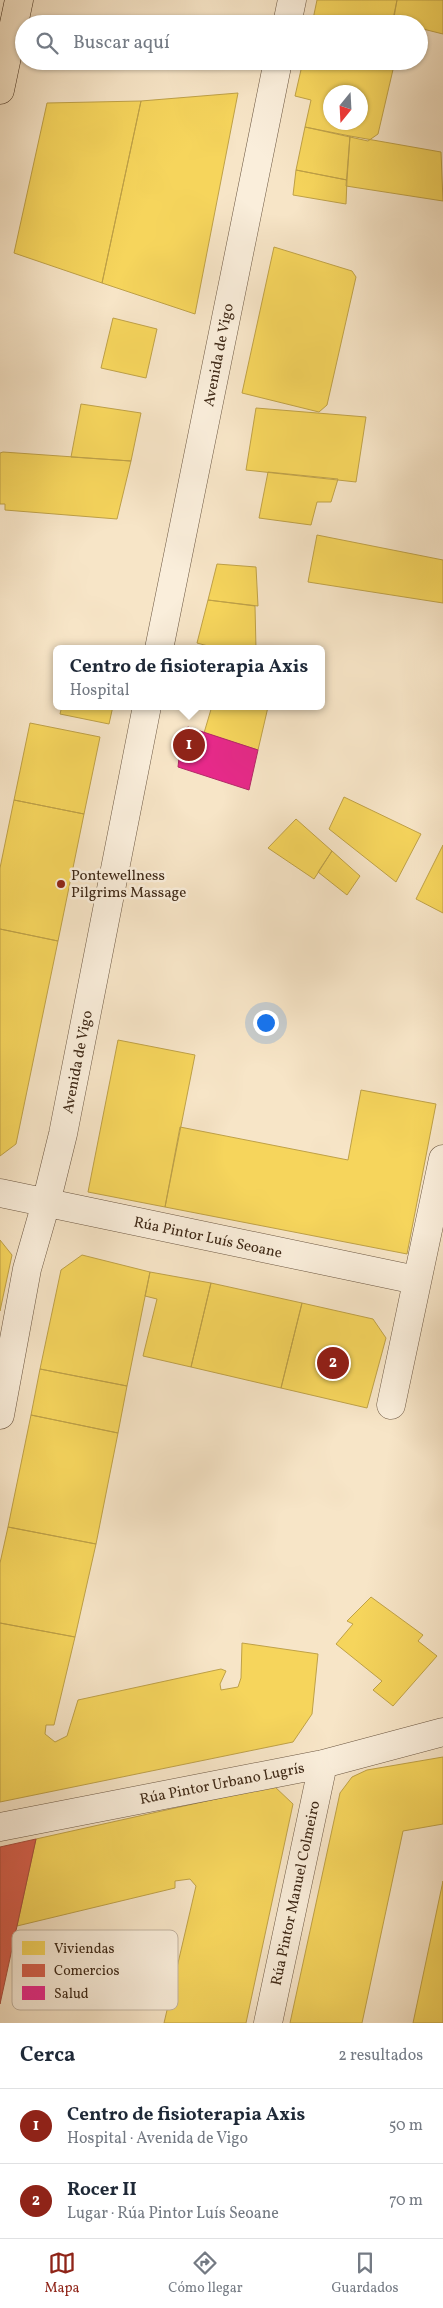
<!DOCTYPE html>
<html lang="es">
<head>
<meta charset="utf-8">
<style>
  body { margin:0; font-family:Vollkorn,serif; background:#f2f2f3; color:#1f2937 }
  .compass { position:absolute; left:323px; top:85px; width:45px; height:45px; border-radius:50%; background:#fff; box-shadow:0 1px 4px #0004; rotate:198deg }
  .you { position:absolute; left:265px; top:1022px; width:18px; height:18px; margin:-12px; border:4px solid #fff; border-radius:50%; background:#1a73e8; box-shadow:0 0 0 8px #1a73e833 }
  .badge { display:grid; place-items:center; width:32px; height:32px; border-radius:50%; background:#8f2418; color:#fff; font-size:16px; font-weight:700 }
  .pin { position:absolute; translate:-50% -50%; border:2px solid #fff; box-shadow:0 1px 5px #0006 }
  .popup { position:absolute; left:53px; top:645px; width:272px; height:65px; box-sizing:border-box; display:grid; place-content:center; border-radius:8px; background:#fff; filter:drop-shadow(0 1px 4px #0005); font-size:16px; white-space:nowrap; color:#747a83 }
  .popup b { font-size:19px; color:#1f2937 }
  .popup::after { content:''; position:absolute; left:50%; top:100%; margin-left:-10px; border:10px solid transparent; border-top-color:#fff }
  .list { margin:0; padding:0; list-style:none }
  h2 { display:flex; justify-content:space-between; align-items:center; height:65px; margin:0; padding:0 20px; font-size:21px }
  h2 small { font-size:16px; font-weight:400; color:#747a83 }
  .list li { display:grid; grid-template-columns:32px 1fr auto; gap:15px; align-items:center; box-sizing:border-box; height:75px; padding:0 20px; border-top:1px solid #e0e1e3 }
  .list b { display:block; font-size:19px; white-space:nowrap }
  .list p { margin:0; font-size:16px; white-space:nowrap; color:#747a83 }
  .list em { font-size:16px; font-style:normal; color:#747a83 }
  .icon { flex:none; width:28px; height:28px; fill:none; stroke:currentColor; stroke-width:2; stroke-linecap:round; stroke-linejoin:round }
  .map { position:relative; flex:none; width:443px; height:2023px; overflow:hidden }
  .search { position:absolute; background:#fff; box-shadow:0 1px 4px #0004; left:15px; right:15px; top:15px; height:55px; display:flex; align-items:center; gap:12px; box-sizing:border-box; padding:0 18px; border-radius:28px; color:#747a83; font-size:19px }
  .sheet { height:215px; background:#fff }
  nav { display:flex; justify-content:space-around; align-items:center; box-sizing:border-box; height:70px; border-top:1px solid #e0e1e3; background:#fff; font-size:14px; color:#747a83 }
  nav a { display:grid; justify-items:center; gap:2px }
  nav .on { color:#8f2418 }
  .map>svg:first-child { display:block }
</style>
</head>
<body>
<div class="map">
<svg width="443" height="2023" viewBox="0 0 443 2023">
  <rect width="100%" height="100%" fill="#f7e5c7"/>
  <filter id="stains"><feTurbulence type="fractalNoise" baseFrequency=".004" numOctaves="4"/><feColorMatrix values="0 0 0 0 .2 0 0 0 0 .09 0 0 0 0 .02 0 0 0 .5 -.17"/></filter>
  <radialGradient id="worn" r=".72"><stop offset=".6" stop-color="#630" stop-opacity="0"/><stop offset="1" stop-color="#630" stop-opacity=".3"/></radialGradient>
  <path fill="#f6d55c" stroke="#bfa147" fill-rule="evenodd" d="M317,0H397L392,24H312Z
    M397,0H443V34L419,28V24L393,23Z
    M303,61H395L378,134L368,141L305,127L311,100L295,96ZM330,92H360V122H330Z
    M238,93L195,314L102,283L141,101Z
    M141,101L102,283L14,253L47,103Z
    M305,127L350,136L347,180L296,170Z
    M350,136L441,152L443,201L346,186Z
    M296,170L347,180L346,204L293,195Z
    M274,247L352,271L356,277L327,405L319,412L242,393Z
    M113,318L157,329L146,378L101,368Z
    M81,404L141,413L131,461L71,457Z
    M256,408L366,417L356,482L246,470Z
    M3,452L131,461L117,519L5,510V504H0V453Z
    M268,472L338,479L331,502H317L311,525L259,518Z
    M317,535L443,560V603L308,582Z
    M217,564L256,567L258,606L208,600Z
    M208,600L255,606L256,649H219L197,643Z
    M62,706H113L109,724L60,714Z
    M212,706L268,707L258,750L204,733Z
    M30,723L100,737L84,814L14,800Z
    M344,797L421,834L396,882L329,829Z
    M14,800L84,814L58,941L0,929V868Z
    M296,819L332,851L314,879L268,848Z
    M443,845V913L416,899Z
    M332,851L360,876L347,895L318,872Z
    M0,929L58,941L16,1144L0,1156Z
    M118,1040L195,1055L165,1207L88,1192Z
    M361,1090L436,1104L407,1254L165,1207L180,1127L348,1160Z
    M0,1240L12,1255L0,1311Z
    M82,1255L150,1272L127,1386L40,1369L61,1270Z
    M150,1272L211,1283L191,1367L143,1356L157,1299L145,1296Z
    M211,1283L302,1303L281,1388L191,1367Z
    M302,1303L373,1319L386,1338L367,1408L281,1388Z
    M40,1369L127,1386L118,1433L31,1415Z
    M31,1415L118,1433L96,1544L8,1527Z
    M8,1527L96,1544L75,1637L0,1623V1563Z
    M371,1597L423,1635L418,1641L437,1656L393,1706L373,1690L382,1681L336,1644L353,1624L347,1621Z
    M0,1623L75,1637L54,1725H46L45,1734L55,1742L67,1736L78,1700L221,1669L226,1671L220,1684L221,1690L238,1687L241,1678L242,1643L318,1654L312,1714L293,1742L0,1802Z
    M443,1757V1824L403,1831L362,2023H290L340,1793L352,1777L367,1770Z
    M274,1786L293,1804L246,2023H164L196,1886L190,1879L175,1881V1888L17,1926L36,1839Z
    M443,1881V2023H413Z"/>
  <path fill="#d6604d" stroke="#a84f3c" d="M36,1839L17,1926L0,2004V1847Z"/>
  <path fill="#e7298a" stroke="#b42967" d="M188,727L258,750L249,790L178,767L182,731Z"/>
  <g fill="none" stroke-linecap="round" stroke-linejoin="round">
    <defs>
      <path id="street" d="M287,24L292,0
        M159,649L278,61
        M0,1193L416,1280
        M391,1405L443,1159
        M0,1415L27,1269L46,1203L63,1134L147,706
        M0,1827L323,1764L443,1732
        M268,2023L323,1764"/>
      <path id="highway" d="M0,90L19,0"/>
    </defs>
    <use href="#street" stroke="#6c5742" stroke-width="29"/>
    <use href="#highway" stroke="#3e2816" stroke-width="29"/>
    <use href="#street" stroke="#faeedb" stroke-width="28"/>
    <use href="#highway" stroke="#f7e5c7" stroke-width="28"/>
  </g>
  <circle fill="#8f2418" stroke="#faeedb" stroke-width="2" cx="61" cy="884" r="5"/>
  <g text-anchor="middle" stroke-width="5" stroke-linejoin="round" paint-order="stroke">
    <g font-size="15" fill="#3e2816" stroke="#faeedb">
      <text transform="translate(218 355) rotate(-79)" y="5">Avenida de Vigo</text>
      <text transform="translate(77 1062) rotate(-79)" y="5">Avenida de Vigo</text>
      <text transform="translate(208 1237) rotate(12)" y="5">Rúa Pintor Luís Seoane</text>
      <text transform="translate(222 1783) rotate(-11)" y="5">Rúa Pintor Urbano Lugrís</text>
      <text transform="translate(295 1893) rotate(-78)" y="5">Rúa Pintor Manuel Colmeiro</text>
    </g>
    <g font-size="15" fill="#3e2816" stroke="#faeedb" text-anchor="start">
      <text x="71" y="880">Pontewellness<tspan x="71" dy="17">Pilgrims Massage</tspan></text>
    </g>
  </g>
  <rect x="12" y="1930" width="166" height="80" rx="8" fill="#faeedb" stroke="#c2b3a0" stroke-width="1"/>
  <rect x="22" y="1941" width="23" height="14" fill="#f6d55c"/>
  <rect x="22" y="1964" width="23" height="13" fill="#d6604d"/>
  <rect x="22" y="1986" width="23" height="14" fill="#e7298a"/>
  <g font-size="14" fill="#3e2816">
    <text x="54" y="1953">Viviendas</text>
    <text x="54" y="1975">Comercios</text>
    <text x="54" y="1998">Salud</text>
  </g>
  <rect width="100%" height="100%" filter="url(#stains)"/>
  <rect width="100%" height="100%" fill="url(#worn)"/>
</svg>
<svg class="compass" viewBox="-18 -18 36 36"><path d="M0-13l5 13h-10z" fill="#e53935"/><path d="M0 13l5-13h-10z" fill="#747a83"/></svg>
<div class="you"></div>
<div class="pin badge" style="left:189px;top:745px">1</div>
<div class="popup"><b>Centro de fisioterapia Axis</b>Hospital</div>
<div class="pin badge" style="left:333px;top:1363px">2</div>
<div class="search"><svg class="icon" aria-label="search" viewBox="0 0 24 24"><circle cx="10" cy="10" r="6"/><path d="M15 15l6 6"/></svg>Buscar aquí</div>
</div>
<section class="sheet">
<h2>Cerca<small>2 resultados</small></h2>
<ul class="list">
<li><span class="badge">1</span><div><b>Centro de fisioterapia Axis</b><p>Hospital · Avenida de Vigo</p></div><em>50 m</em></li>
<li><span class="badge">2</span><div><b>Rocer II</b><p>Lugar · Rúa Pintor Luís Seoane</p></div><em>70 m</em></li>
</ul>
</section>
<nav>
<a class="on"><svg class="icon" aria-label="map" viewBox="0 0 24 24"><path d="M3 6l6-2 6 2 6-2v14l-6 2-6-2-6 2zM9 4v14M15 6v14"/></svg>Mapa</a>
<a><svg class="icon" aria-label="directions" viewBox="0 0 24 24"><path d="M12 3l9 9-9 9-9-9zM9 14v-3h6M13 9l2 2-2 2"/></svg>Cómo llegar</a>
<a><svg class="icon" aria-label="saved" viewBox="0 0 24 24"><path d="M7 4h10v16l-5-4-5 4z"/></svg>Guardados</a>
</nav>
</body>
</html>
